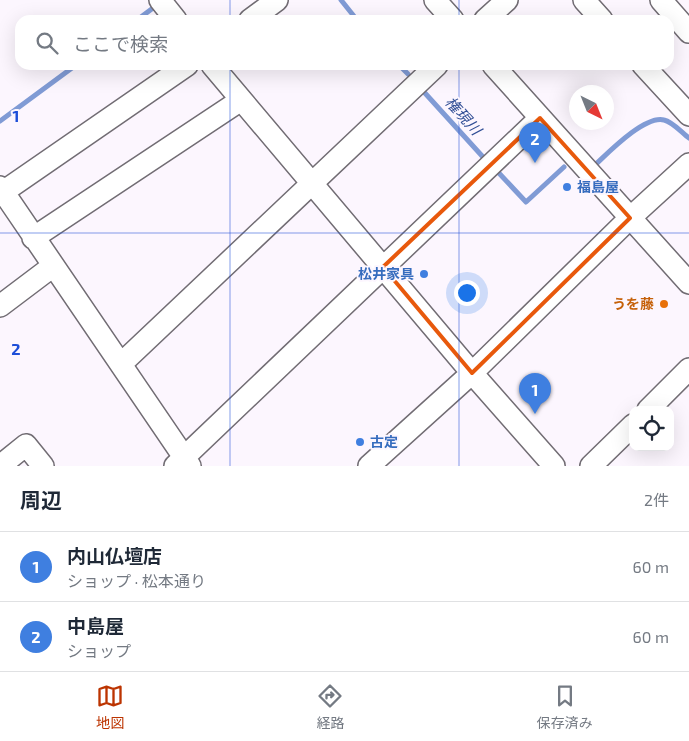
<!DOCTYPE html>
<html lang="ja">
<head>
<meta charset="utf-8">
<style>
  body { margin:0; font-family:"Exo 2","Noto Sans JP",sans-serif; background:#f6f6f7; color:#1f2937 }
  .controls { position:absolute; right:15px; bottom:15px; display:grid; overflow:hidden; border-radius:10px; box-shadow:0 5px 20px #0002 }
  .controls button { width:45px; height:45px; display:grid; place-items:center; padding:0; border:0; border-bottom:1px solid #e0e1e3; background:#fff; color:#1f2937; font:25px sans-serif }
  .compass { position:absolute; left:569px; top:85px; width:45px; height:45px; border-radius:50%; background:#fff; box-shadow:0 5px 20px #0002; rotate:137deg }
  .you { position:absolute; left:466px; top:292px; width:18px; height:18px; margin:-12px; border:4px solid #fff; border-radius:50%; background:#1a73e8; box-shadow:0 0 0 8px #1a73e833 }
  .badge { display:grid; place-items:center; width:32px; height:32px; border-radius:50%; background:#bc3401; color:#fff; font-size:16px; font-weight:700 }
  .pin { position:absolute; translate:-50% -41px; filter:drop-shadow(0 1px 2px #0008) }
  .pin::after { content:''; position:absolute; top:26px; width:18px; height:15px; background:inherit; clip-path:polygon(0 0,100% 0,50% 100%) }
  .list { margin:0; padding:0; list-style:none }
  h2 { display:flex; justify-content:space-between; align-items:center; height:65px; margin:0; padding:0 20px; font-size:21px }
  h2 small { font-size:16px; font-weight:400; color:#747a83 }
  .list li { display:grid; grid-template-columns:32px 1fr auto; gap:15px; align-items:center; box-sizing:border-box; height:70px; padding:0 20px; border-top:1px solid #e0e1e3 }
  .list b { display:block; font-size:19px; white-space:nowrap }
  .list p { margin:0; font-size:16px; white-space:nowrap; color:#747a83 }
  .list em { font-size:16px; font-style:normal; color:#747a83 }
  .icon { flex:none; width:28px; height:28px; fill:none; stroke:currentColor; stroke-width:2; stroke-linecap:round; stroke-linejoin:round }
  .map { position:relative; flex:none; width:689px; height:466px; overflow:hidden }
  .search { position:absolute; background:#fff; box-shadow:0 5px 20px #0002; left:15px; right:15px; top:15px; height:55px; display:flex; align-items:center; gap:12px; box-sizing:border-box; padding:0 18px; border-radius:15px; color:#747a83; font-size:19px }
  .sheet { height:205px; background:#fff }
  nav { display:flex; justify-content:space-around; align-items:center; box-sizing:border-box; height:70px; border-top:1px solid #e0e1e3; background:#fff; font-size:14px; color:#747a83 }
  nav a { display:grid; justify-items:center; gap:2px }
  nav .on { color:#bc3401 }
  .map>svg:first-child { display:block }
</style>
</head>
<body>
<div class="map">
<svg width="689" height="466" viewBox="0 0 689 466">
  <rect width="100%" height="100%" fill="#fcf6fe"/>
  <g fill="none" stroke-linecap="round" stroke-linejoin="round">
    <path stroke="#809bd5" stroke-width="5" d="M341,0L357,20
      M137,20L153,8
      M399,65L408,74
      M424,92L483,157
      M0,121L76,65
      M593,163L595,165C609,152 645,115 664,120C673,122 682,133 689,138
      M497,171L526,202L564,167"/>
    <defs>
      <path id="minor" d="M160,0L176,20
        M435,0L453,20
        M584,0L602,20
        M661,0L689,32
        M250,20L277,0
        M485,20L507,0
        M212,65L472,373L554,466
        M493,65L689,283
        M643,65L689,115
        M0,187L190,466
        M0,194L187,65
        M33,238L241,100
        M0,306L53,266
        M121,364L437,65
        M648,410L689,369
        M0,466L26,445L43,466
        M175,466L540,118
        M369,466L472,373L630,218L689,164
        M591,466L633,425"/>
    </defs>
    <use href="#minor" stroke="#716c73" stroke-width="24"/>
    <use href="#minor" stroke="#fff" stroke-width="21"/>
  </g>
  <path fill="none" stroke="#e8590c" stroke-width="4" stroke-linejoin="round" d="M540,118L630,218L472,373L383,267Z"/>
  <path fill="none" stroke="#1d4ed8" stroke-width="1" stroke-opacity="0.55" d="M230,0V20M459,0V20M230,65V466M459,65V466M0,233H689"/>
  <g fill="#3f7fe0" stroke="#fcf6fe" stroke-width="2">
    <circle cx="567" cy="187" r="5"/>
    <circle cx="424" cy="274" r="5"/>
    <circle cx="360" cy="442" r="5"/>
  </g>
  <circle fill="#e8710a" stroke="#fcf6fe" stroke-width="2" cx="664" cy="304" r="5"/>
  <g text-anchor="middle" stroke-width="4" stroke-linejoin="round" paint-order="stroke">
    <g font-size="14" font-weight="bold" fill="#366cbe" stroke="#fcf6fe" text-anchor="start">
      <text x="577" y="192">福島屋</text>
      <text x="414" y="279" text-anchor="end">松井家具</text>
      <text x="370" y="447">古定</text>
    </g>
    <g font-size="14" font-weight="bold" fill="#c56008" stroke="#fcf6fe" text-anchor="end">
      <text x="654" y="309">うを藤</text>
    </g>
    <g font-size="15" font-style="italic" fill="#304e95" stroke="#fcf6fe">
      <text transform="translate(463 116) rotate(48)" y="5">権現川</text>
    </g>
  </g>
  <g font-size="16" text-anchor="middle" font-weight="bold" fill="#1d4ed8" stroke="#fcf6fe" stroke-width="4" stroke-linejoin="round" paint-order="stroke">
    <text x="16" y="122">1</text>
    <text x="16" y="355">2</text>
  </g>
</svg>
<div class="controls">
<button><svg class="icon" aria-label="locate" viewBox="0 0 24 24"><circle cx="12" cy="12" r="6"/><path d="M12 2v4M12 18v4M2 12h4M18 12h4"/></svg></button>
</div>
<svg class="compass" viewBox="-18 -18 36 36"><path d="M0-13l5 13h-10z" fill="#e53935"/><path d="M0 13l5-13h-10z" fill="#747a83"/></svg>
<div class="you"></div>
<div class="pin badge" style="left:535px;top:414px;background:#3f7fe0">1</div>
<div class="pin badge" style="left:535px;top:163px;background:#3f7fe0">2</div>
<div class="search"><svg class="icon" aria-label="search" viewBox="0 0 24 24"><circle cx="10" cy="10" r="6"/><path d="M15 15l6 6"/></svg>ここで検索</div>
</div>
<section class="sheet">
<h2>周辺<small>2件</small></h2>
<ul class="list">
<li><span class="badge" style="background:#3f7fe0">1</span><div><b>内山仏壇店</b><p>ショップ · 松本通り</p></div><em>60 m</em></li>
<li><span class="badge" style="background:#3f7fe0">2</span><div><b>中島屋</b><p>ショップ</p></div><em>60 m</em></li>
</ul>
</section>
<nav>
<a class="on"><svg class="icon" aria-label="map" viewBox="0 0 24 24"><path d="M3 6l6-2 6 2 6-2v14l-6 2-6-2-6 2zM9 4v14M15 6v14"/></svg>地図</a>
<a><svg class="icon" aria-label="directions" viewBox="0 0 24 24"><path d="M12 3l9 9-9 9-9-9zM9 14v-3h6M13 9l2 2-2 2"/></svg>経路</a>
<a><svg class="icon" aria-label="saved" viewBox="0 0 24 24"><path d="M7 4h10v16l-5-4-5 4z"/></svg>保存済み</a>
</nav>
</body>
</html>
